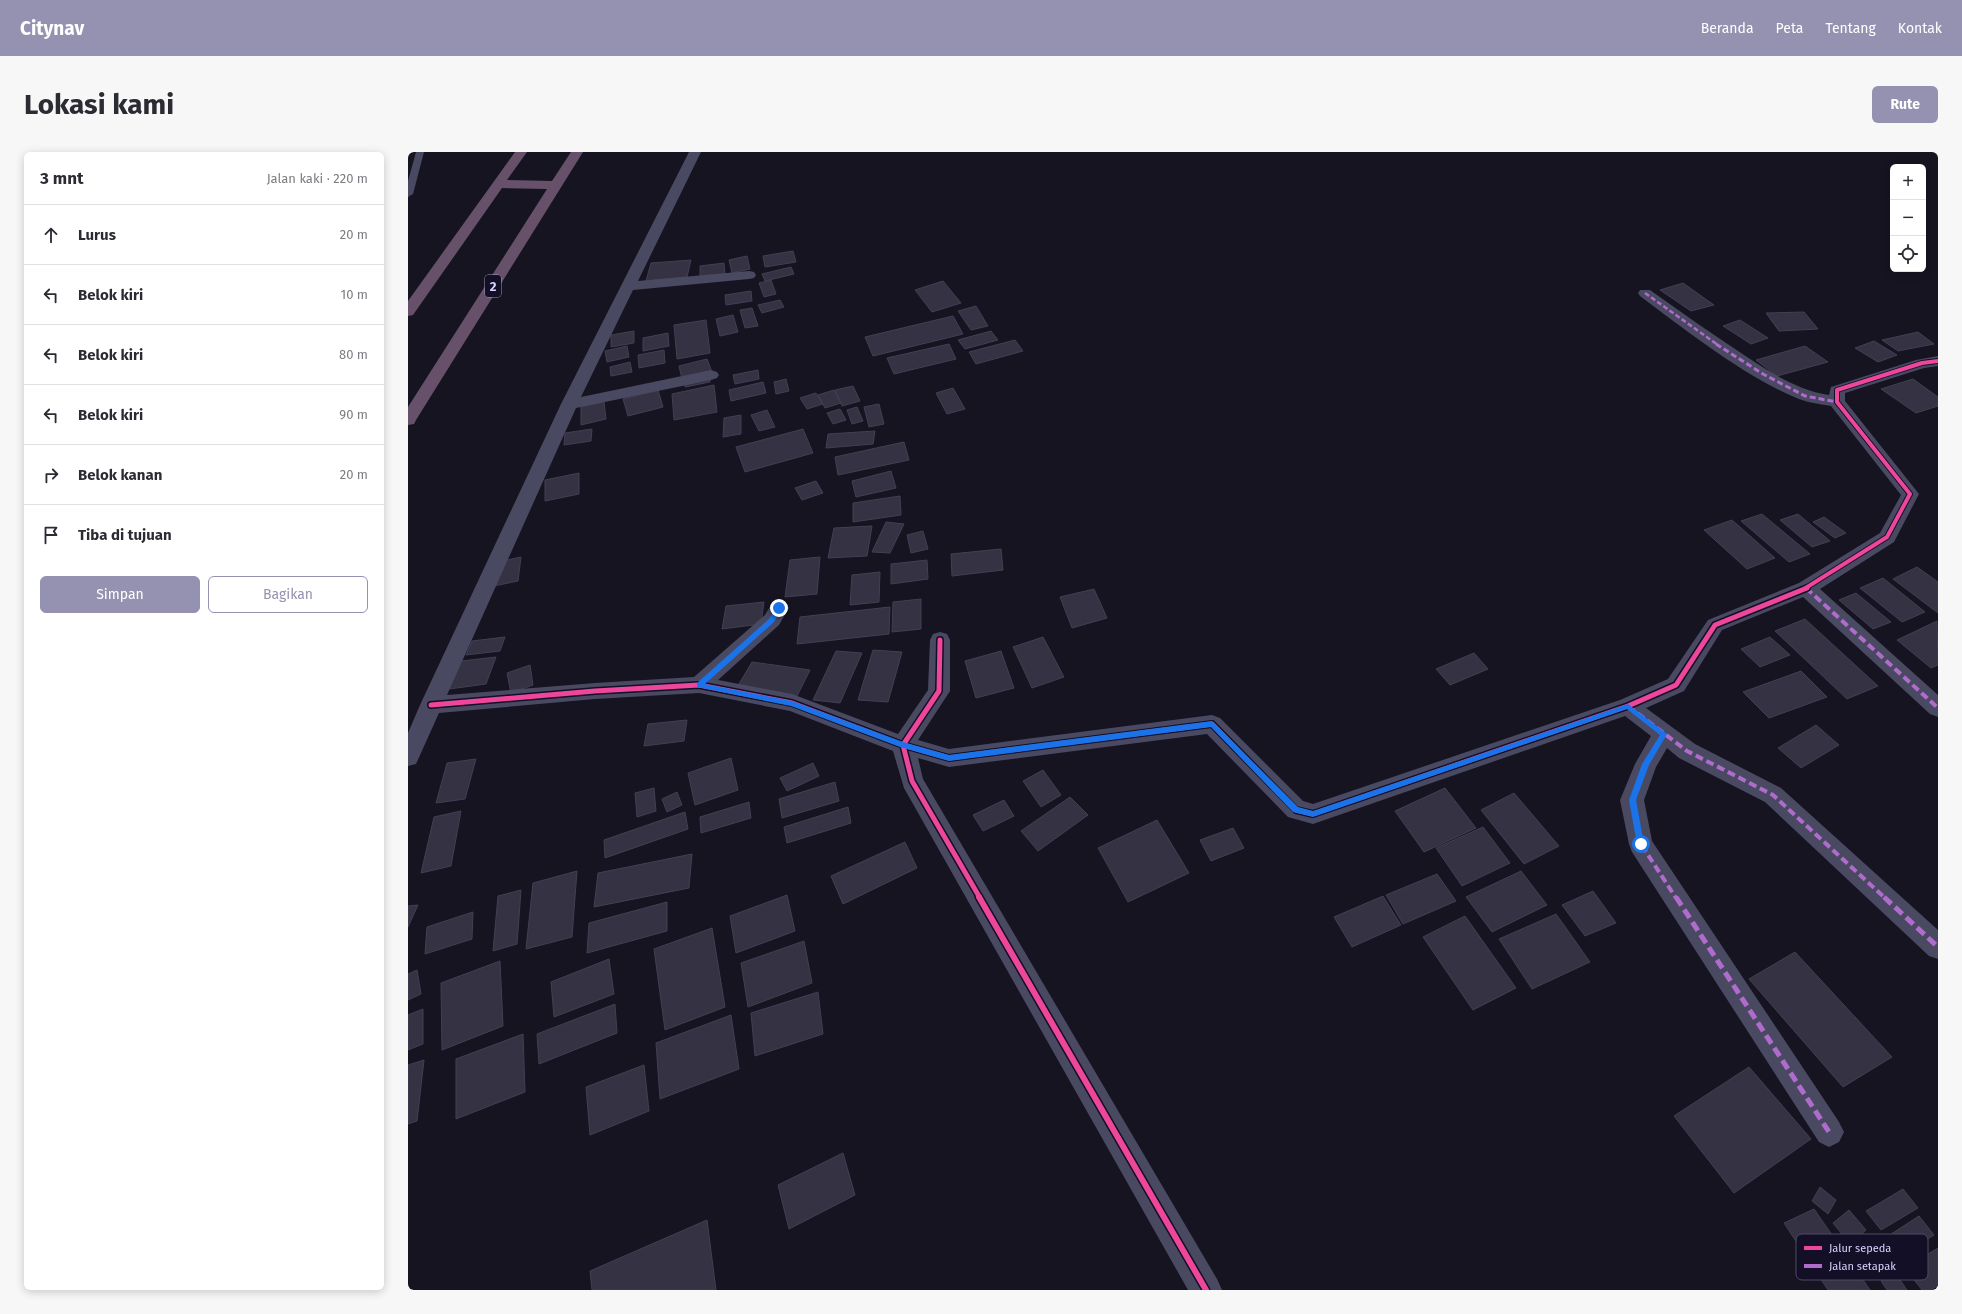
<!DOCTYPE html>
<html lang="id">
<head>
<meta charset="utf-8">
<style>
  body { margin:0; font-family:"Fira Sans",sans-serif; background:#f7f7f7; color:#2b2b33 }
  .controls { position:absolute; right:12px; top:12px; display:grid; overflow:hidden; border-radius:6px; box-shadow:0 2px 10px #0003 }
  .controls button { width:36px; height:36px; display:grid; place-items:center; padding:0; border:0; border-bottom:1px solid #e1e1e2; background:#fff; color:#2b2b33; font:20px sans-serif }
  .stop { position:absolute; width:12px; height:12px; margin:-9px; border:3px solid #1a73e8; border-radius:50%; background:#fff }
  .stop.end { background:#1a73e8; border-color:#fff; box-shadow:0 1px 4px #0008 }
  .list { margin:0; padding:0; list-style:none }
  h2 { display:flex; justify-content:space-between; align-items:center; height:52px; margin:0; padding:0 16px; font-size:17px }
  h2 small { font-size:13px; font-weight:400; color:#7c7c81 }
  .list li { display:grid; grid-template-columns:26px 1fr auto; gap:12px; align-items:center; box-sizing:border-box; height:60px; padding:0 16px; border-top:1px solid #e1e1e2 }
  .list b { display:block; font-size:15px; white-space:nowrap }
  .list em { font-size:13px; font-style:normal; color:#7c7c81 }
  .actions { display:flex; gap:8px; padding:12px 16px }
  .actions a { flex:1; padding:9px 0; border:1px solid #9591b1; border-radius:6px; text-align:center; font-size:14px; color:#9591b1 }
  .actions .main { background:#9591b1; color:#fff }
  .icon { flex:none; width:22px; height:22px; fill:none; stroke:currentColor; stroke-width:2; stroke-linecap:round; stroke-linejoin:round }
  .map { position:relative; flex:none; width:1530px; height:1138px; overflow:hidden; border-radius:6px }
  header { display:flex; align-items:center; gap:24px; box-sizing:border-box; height:56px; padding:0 20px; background:#9591b1; color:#fff }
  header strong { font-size:19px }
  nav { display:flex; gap:22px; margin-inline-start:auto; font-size:14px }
  .intro { display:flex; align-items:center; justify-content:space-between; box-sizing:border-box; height:96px; padding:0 24px }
  h1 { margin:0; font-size:28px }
  .button { padding:10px 18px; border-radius:6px; background:#9591b1; color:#fff; font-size:14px; font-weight:700 }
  main { display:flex; gap:24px; padding:0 24px }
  aside { flex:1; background:#fff; border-radius:6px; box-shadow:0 2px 10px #0003 }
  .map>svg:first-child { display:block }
</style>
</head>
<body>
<header>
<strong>Citynav</strong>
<nav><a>Beranda</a><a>Peta</a><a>Tentang</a><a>Kontak</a></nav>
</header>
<div class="intro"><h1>Lokasi kami</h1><a class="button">Rute</a></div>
<main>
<aside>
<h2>3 mnt<small>Jalan kaki · 220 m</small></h2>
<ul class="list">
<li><svg class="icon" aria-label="ahead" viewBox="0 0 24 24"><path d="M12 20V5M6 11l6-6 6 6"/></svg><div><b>Lurus</b></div><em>20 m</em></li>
<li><svg class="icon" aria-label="left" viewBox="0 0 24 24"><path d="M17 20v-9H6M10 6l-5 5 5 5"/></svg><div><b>Belok kiri</b></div><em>10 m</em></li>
<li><svg class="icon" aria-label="left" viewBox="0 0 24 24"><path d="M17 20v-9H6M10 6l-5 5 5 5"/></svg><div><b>Belok kiri</b></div><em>80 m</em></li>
<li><svg class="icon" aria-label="left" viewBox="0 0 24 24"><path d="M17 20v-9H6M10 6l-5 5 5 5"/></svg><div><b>Belok kiri</b></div><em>90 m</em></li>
<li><svg class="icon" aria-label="right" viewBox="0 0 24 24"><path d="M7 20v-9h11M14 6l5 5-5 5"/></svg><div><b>Belok kanan</b></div><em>20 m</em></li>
<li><svg class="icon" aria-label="arrive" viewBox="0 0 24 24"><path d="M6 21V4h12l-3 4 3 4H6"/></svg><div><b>Tiba di tujuan</b></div></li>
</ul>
<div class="actions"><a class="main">Simpan</a><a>Bagikan</a></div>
</aside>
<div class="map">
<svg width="1530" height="1138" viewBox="0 0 1530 1138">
  <rect width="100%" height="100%" fill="#161421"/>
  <path fill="#343243" stroke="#433f54" d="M385,99L388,110L357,115L355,104Z
    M339,104L342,117L324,121L321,108Z
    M283,108L279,125L238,129L243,111Z
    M316,111L317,122L292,126V114Z
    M383,115L386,122L357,129L354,122Z
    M363,128L368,142L356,145L351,131Z
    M535,129L553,151L524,160L507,138Z
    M1275,131L1306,153L1283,159L1252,138Z
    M343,139L344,149L318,153L317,143Z
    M372,148L376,155L354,161L350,153Z
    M568,154L580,174L563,178L550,159Z
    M344,156L350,174L337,176L332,158Z
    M1396,160L1410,177L1371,179L1358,161Z
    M325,163L330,180L312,184L308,167Z
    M545,164L555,182L465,204L457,185Z
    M298,168L302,201L269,207L266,173Z
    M1332,168L1360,186L1343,192L1315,174Z
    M226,179V191L203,195V183Z
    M583,179L590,188L557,197L550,188Z
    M1510,180L1526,192L1490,199L1474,188Z
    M260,181L261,194L235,199V186Z
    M607,188L615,199L568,212L561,200Z
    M1466,189L1489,203L1470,210L1447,196Z
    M541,192L548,207L486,222L479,206Z
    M219,194L221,205L199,210L197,199Z
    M1397,194L1420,210L1369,224L1348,208Z
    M256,198L257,211L231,216L230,203Z
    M299,207L304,220L274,227L271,214Z
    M222,210L224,220L203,224L202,215Z
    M350,218L351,227L327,232L325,223Z
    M302,226V230L277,235V231Z
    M378,227L381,239L368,242L366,230Z
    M1505,227L1530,245V254L1508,261L1473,237Z
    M355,230L358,241L323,249L321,238Z
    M306,233L309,260L266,268L264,242Z
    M445,234L452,249L434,254L427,238Z
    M545,236L557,257L539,262L528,241Z
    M250,238L255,255L220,264L215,247Z
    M426,238L433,251L417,256L410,243Z
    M408,241L415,252L399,257L392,246Z
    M196,250L198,267L173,273V255Z
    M471,252L476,272L461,275L456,255Z
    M449,255L455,269L444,272L439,258Z
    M432,257L438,268L425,272L419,261Z
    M359,258L367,275L351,279L343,263Z
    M333,263V282L315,285L316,266Z
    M184,277L183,289L156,293L157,281Z
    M395,277L405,301L337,320L328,295Z
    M467,279L465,292L418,296L420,282Z
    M496,290L501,308L430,323L427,305Z
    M483,319L488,336L448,345L444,329Z
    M171,321V342L137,349V328Z
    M408,329L415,341L394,348L387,336Z
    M492,344L493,363L445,370V351Z
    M1354,362L1402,402L1381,410L1333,369Z
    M1390,362L1422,389L1404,395L1372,368Z
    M1416,365L1438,381L1427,386L1405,370Z
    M1324,368L1367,406L1339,417L1296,378Z
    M478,370L496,372L482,401L464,400Z
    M464,374L459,404L420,406L426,376Z
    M515,379L520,397L503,401L499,383Z
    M593,397L595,418L544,424L543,402Z
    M113,405L110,429L86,434L90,410Z
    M412,405L409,442L377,445L382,408Z
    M519,408L520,427L483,432V412Z
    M1509,415L1530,430V461L1485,427Z
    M472,420L471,450L442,453L444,423Z
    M1475,426L1517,460L1494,470L1452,436Z
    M686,437L699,466L664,476L652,445Z
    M1448,441L1483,470L1465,477L1431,448Z
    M513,447V477L484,480L485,450Z
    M356,450L353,472L314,477L318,454Z
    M482,455L481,482L389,492L392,465Z
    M1397,467L1470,534L1439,547L1367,479Z
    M1529,469L1530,513L1523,516L1489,488Z
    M97,485L92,499L58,503L64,489Z
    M635,485L656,525L624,536L605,495Z
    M1362,485L1382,503L1352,515L1333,497Z
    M465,498L494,500L480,550L450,548Z
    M428,499L454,501L432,551L405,548Z
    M593,499L606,536L568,546L557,509Z
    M1066,501L1080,517L1042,533L1028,517Z
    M88,505L78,532L34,538L45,510Z
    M344,510L402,518L388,546L328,537Z
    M122,513L125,533L103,541L99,521Z
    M1393,519L1419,545L1361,566L1335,540Z
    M279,568L276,589L236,594L240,572Z
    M1408,573L1431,593L1393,616L1370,596Z
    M323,606L330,638L287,653L280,621Z
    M68,607L57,647L28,651L39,611Z
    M405,611L411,624L379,639L372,626Z
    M635,618L653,643L633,655L615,629Z
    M427,630L431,649L374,666L371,647Z
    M246,636L248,659L229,665L227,641Z
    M1037,636L1068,676L1016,700L987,659Z
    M269,640L274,653L259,660L254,647Z
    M1106,641L1151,694L1116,712L1073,658Z
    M662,645L680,663L630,699L613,679Z
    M596,648L606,664L575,679L565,663Z
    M341,650L343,666L293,681L292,665Z
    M440,655L443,671L379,691L376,675Z
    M53,659L43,714L13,721L26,665Z
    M277,660L280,677L197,706L196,688Z
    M749,668L781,721L720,750L690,696Z
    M1075,675L1102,711L1054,734L1028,696Z
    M825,676L836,696L803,709L792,688Z
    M497,690L509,716L435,752L423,724Z
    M284,702L281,736L186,755L190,721Z
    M169,719L164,785L118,797L125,731Z
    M1113,719L1139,753L1084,780L1058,745Z
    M1029,722L1048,749L995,772L978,743Z
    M113,738L109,792L85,799L90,744Z
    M1185,739L1208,771L1177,784L1154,753Z
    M379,743L387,779L328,801L322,764Z
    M975,744L993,773L944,795L926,765Z
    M259,750V779L179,801L181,771Z
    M10,753L0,775V754Z
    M65,760L64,787L17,802L19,775Z
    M1148,762L1182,810L1124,837L1091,787Z
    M1057,764L1108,836L1065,858L1015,785Z
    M304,776L317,855L257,878L246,797Z
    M396,789L404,831L340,855L333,811Z
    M1387,800L1484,905L1435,935L1341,827Z
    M201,807L206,842L146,865L143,830Z
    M92,809L95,874L34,898L33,831Z
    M9,818L13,842L0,848V822Z
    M410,840L415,882L347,904L343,861Z
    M207,852L209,881L131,912L129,882Z
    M15,857V892L0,898V863Z
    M323,863L331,917L252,947L248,891Z
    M115,882L117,940L48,967V907Z
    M16,908L9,969L0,972V913Z
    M236,913L241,959L182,983L178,935Z
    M1341,915L1403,987L1326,1041L1266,964Z
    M435,1001L447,1043L381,1077L370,1033Z
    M1412,1035L1428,1048L1420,1062L1404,1049Z
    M1495,1037L1510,1056L1473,1078L1458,1059Z
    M1406,1057L1462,1138H1420L1376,1071Z
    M1441,1058L1458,1078L1442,1092L1425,1071Z
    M1511,1064L1526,1083L1492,1105L1477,1086Z
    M299,1068L308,1138H184L182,1119Z
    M1530,1096V1133L1523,1138H1514L1497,1116Z
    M1488,1122L1499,1138H1479L1473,1129Z"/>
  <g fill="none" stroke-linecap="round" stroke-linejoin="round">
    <path fill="#4a4962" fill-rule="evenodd" d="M8,0H16L5,42L0,45V29Z"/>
    <path fill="#4a4962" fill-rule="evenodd" d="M281,0H293L230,129L341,119L346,120L348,123L346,126L341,127L225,138L173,245L303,218L309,220L311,223L309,226L303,228L168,256L39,543L187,531L286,525L357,463L364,451L371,449L378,451L381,456L371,473L310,528L384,542L490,582L520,538L522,488L525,482L532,480L539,482L542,488V539L510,588L541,597L804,563L812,566L895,649L905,652L1212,548L1260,527L1300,468L1391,431L1472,381L1493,343L1423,254C1413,252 1401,251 1391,247C1337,225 1279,179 1232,144L1230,141L1232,138H1242C1273,160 1304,182 1336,203C1362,220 1389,238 1421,243L1423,235L1508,208L1530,204V214L1516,216L1437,241V249L1511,342L1486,390L1412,437L1530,543V565L1522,562L1395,445L1314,478L1276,539L1238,556L1287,592L1373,636L1530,778V807L1521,804L1357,650L1271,606L1259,596L1248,615L1236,648L1244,689L1431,970L1436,980L1431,990L1421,995L1411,990L1224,700L1221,692L1212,648L1227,612L1243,584L1217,564L905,672L880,665L799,582L541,615L510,606L515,627L809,1127L814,1138H780L496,636L485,599L382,559L291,541L187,547L31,561L8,612L0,614V581L12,553L153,252Z"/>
    <path fill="#67516a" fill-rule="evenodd" d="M107,0H119L99,28L144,29L163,0H175L8,268L6,272L0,273V255L139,37L94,36L5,163L0,164V149Z"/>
    <path stroke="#b06ccc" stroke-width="2.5" stroke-dasharray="5 2.5" stroke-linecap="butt" d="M1237,141L1310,193"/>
    <path stroke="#b06ccc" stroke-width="3" stroke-dasharray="6 3" stroke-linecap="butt" d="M1308,192L1355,222L1397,244L1429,250"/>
    <path stroke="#b06ccc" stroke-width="4" stroke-dasharray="8 4" stroke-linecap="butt" d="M1398,436L1530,556
      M291,533L364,468L371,456
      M1220,554L1279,599L1365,643L1477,746
      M1256,582L1238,612L1224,648L1233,692L1268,746"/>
    <path stroke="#b06ccc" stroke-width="5" stroke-dasharray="10 5" stroke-linecap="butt" d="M1268,745L1421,980
      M1476,745L1530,795"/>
    <defs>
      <path id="cycleway-far2" d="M1396,437L1479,385L1502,342L1429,250V238L1514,211L1530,209"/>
      <path id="cycleway-far1" d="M532,488L531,539L495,593L504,629L572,746
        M23,553L187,539L291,533L384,551L495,593L541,606L804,572L888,658L905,662L1220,554L1268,533L1307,473L1399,436"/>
      <path id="cycleway" d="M571,745L798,1138"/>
    </defs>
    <use href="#cycleway-far2" stroke="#130f26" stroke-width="6"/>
    <use href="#cycleway-far1" stroke="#130f26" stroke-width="8"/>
    <use href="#cycleway" stroke="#130f26" stroke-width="9"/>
    <use href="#cycleway-far2" stroke="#ed469a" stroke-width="4"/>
    <use href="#cycleway-far1" stroke="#ed469a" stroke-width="5"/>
    <use href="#cycleway" stroke="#ed469a" stroke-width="6"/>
  </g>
  <path fill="#1a73e8" d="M369,454L374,456L366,470L297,532L384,549L495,590L541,603L804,569L890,655L905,659L1220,552L1259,582L1241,613L1228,648L1236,692L1233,696L1229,692L1221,648L1234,612L1252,583L1219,557L905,665L885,660L803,575L541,609L492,595L383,554L289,535V531L361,467Z"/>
  <g text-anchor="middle" stroke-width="3" stroke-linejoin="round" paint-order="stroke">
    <rect fill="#130f26" stroke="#9e99be" stroke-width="1" x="77" y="123" width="16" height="22" rx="3"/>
    <g font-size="13" font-weight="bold" fill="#d9d4ff">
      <text x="85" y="139">2</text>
    </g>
  </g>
  <rect x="1388" y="1082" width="132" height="46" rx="6" fill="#130f26" stroke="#4e4a67" stroke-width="1"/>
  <rect x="1396" y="1094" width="18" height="4" fill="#ed469a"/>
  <rect x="1396" y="1112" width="18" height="4" fill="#b06ccc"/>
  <g font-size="11" fill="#d9d4ff">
    <text x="1421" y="1100">Jalur sepeda</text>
    <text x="1421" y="1118">Jalan setapak</text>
  </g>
</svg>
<div class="controls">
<button>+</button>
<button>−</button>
<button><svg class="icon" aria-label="locate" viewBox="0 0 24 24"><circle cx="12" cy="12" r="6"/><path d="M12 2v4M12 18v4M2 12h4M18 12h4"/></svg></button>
</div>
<div class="stop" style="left:1233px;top:692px"></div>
<div class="stop end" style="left:371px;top:456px"></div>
</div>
</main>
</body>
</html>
